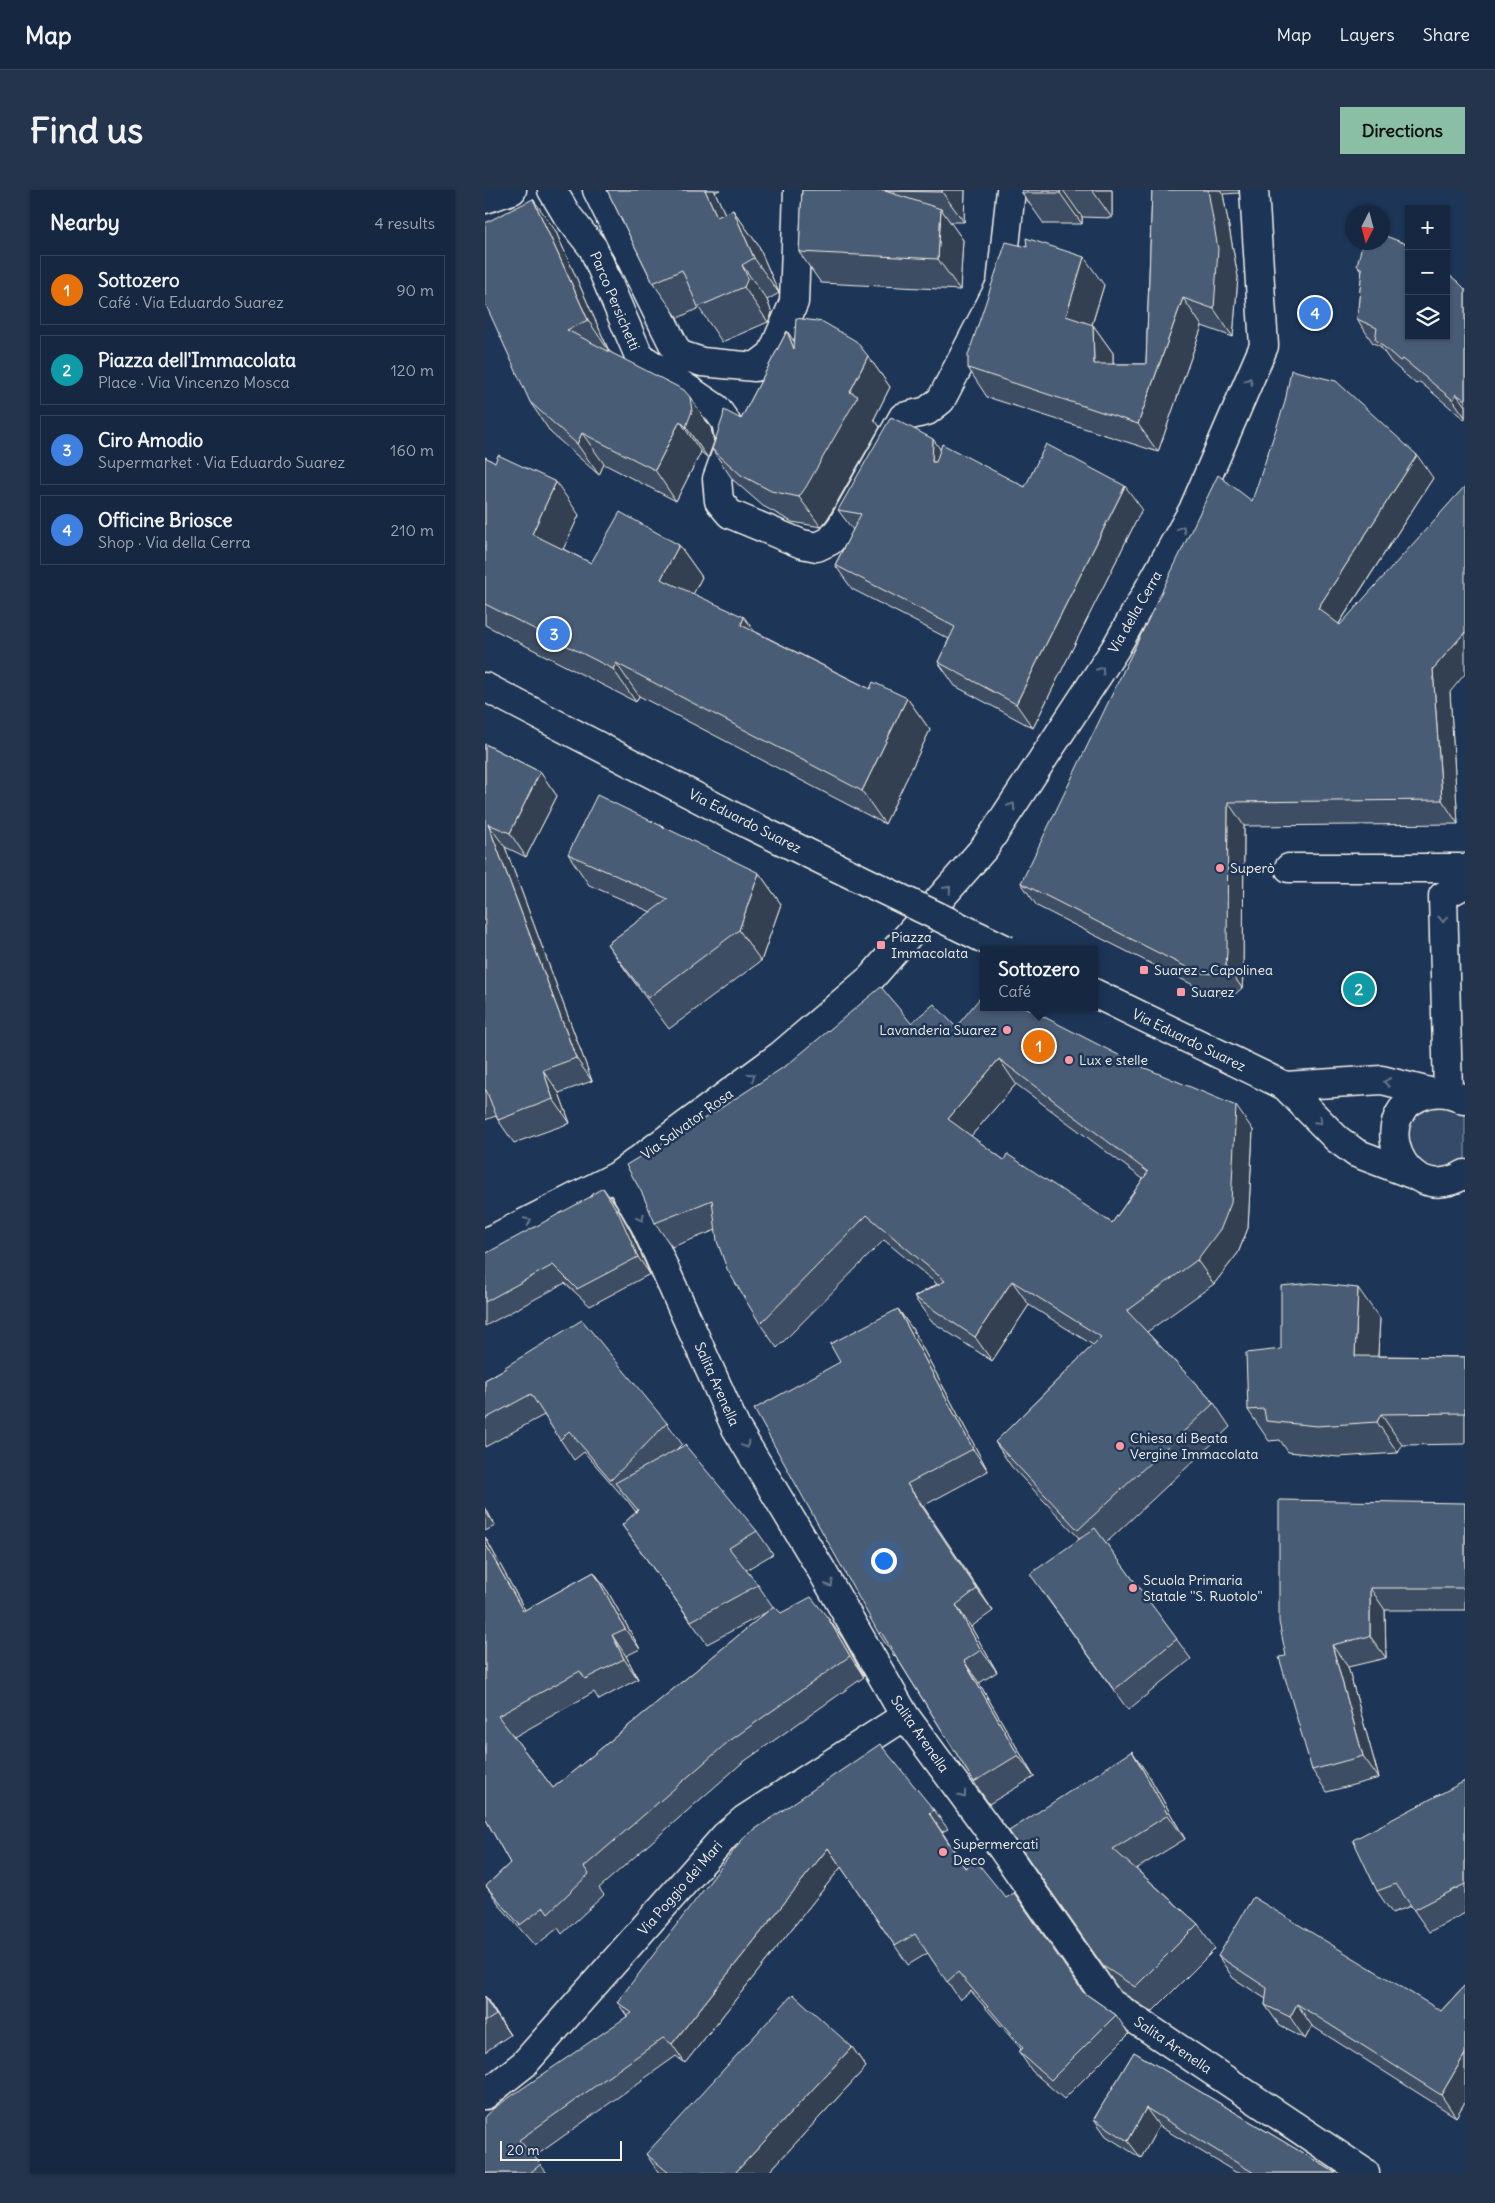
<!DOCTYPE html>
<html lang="en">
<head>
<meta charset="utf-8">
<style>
  body { margin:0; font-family:Delius,sans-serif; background:#23344c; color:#f1f3f6 }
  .controls { position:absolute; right:15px; top:15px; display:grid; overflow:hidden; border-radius:0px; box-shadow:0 1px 4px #0004 }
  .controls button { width:45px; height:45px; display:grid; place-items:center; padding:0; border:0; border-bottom:1px solid #35445a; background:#162841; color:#f1f3f6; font:25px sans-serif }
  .compass { position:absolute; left:860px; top:15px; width:45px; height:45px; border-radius:50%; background:#162841; box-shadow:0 1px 4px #0004; rotate:186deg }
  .scale { position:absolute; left:15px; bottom:12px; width:122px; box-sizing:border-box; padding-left:5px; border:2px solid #f4f1e8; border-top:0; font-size:14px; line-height:18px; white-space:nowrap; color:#f4f1e8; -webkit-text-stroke:4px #1d3557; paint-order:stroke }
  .you { position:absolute; left:398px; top:1370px; width:18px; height:18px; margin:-12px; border:4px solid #fff; border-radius:50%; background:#1a73e8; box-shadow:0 0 0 8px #1a73e833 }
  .badge { display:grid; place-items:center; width:32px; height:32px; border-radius:50%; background:#8abfa5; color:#fff; font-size:16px; font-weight:700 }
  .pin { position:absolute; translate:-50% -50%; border:2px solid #fff; box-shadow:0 1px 5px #0006 }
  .popup { position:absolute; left:495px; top:756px; width:118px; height:65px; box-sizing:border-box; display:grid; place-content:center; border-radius:0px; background:#162841; filter:drop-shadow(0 1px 4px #0005); font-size:16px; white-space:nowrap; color:#9ea6b1 }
  .popup b { font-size:19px; color:#f1f3f6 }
  .popup::after { content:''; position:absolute; left:50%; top:100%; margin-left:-10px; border:10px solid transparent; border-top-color:#162841 }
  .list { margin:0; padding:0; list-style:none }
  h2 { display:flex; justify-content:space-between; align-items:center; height:65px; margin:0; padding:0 20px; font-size:21px }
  h2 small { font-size:16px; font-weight:400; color:#9ea6b1 }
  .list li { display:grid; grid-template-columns:32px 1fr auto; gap:15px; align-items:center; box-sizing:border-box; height:70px; margin:0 10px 10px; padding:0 10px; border:1px solid #35445a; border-radius:0px }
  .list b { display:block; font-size:19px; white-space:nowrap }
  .list p { margin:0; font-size:16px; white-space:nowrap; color:#9ea6b1 }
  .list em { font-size:16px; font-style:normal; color:#9ea6b1 }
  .icon { flex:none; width:28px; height:28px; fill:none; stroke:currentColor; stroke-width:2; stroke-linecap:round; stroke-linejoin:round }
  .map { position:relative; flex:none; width:980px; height:1983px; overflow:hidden; border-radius:0px }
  header { display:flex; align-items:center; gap:30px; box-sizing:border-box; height:70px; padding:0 25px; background:#162841; border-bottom:1px solid #35445a }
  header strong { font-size:24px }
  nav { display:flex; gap:28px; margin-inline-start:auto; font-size:18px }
  .intro { display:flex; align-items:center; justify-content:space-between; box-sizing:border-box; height:120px; padding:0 30px }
  h1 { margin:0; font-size:35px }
  .button { padding:12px 22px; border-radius:0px; background:#8abfa5; color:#111; font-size:18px; font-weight:700 }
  main { display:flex; gap:30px; padding:0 30px }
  aside { flex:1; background:#162841; border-radius:0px; box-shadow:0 1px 4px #0004 }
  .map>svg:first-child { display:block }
</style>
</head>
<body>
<header>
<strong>Map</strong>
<nav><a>Map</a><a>Layers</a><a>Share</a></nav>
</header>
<div class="intro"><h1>Find us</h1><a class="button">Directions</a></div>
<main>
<aside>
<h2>Nearby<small>4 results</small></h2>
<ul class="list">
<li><span class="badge" style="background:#e8710a">1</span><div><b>Sottozero</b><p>Café · Via Eduardo Suarez</p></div><em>90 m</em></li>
<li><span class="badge" style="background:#0f9aa8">2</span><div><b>Piazza dell'Immacolata</b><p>Place · Via Vincenzo Mosca</p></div><em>120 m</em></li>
<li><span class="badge" style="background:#3f7fe0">3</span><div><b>Ciro Amodio</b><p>Supermarket · Via Eduardo Suarez</p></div><em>160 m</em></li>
<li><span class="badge" style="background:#3f7fe0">4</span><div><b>Officine Briosce</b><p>Shop · Via della Cerra</p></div><em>210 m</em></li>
</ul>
</aside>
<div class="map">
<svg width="980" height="1983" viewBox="0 0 980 1983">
  <rect width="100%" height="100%" fill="#1d3557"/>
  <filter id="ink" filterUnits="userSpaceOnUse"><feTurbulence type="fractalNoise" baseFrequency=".02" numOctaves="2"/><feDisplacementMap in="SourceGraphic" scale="10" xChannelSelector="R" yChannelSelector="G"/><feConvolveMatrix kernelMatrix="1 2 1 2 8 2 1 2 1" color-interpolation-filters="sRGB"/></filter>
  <g filter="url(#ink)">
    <path fill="#354a67" stroke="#949ea8" d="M947,912L978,921L980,924V972L958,983L925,970L920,934Z"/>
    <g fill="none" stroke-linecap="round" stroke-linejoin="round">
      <defs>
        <path id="minor" d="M67,0L82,25L108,58L154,166L231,218L241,232L245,253L232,289L234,311L245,324L317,354L332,357L345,351L356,337L418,227L442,221L456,210L516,94L526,0
          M112,0L193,164L217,172L270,177L287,164L309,112L313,0
          M0,9L27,0
          M0,497L265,635L351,677
          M804,678H980
          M609,803L800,896L852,949L871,963L929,985
          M800,896L897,890L949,903
          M963,903L958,706L980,694
          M979,910C967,902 955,901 942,904C878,921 918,1022 980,984
          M132,986L160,1035L251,1238L337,1381L420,1526L510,1648L624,1812L880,1983
          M0,1053L132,986L296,865L386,788L500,657L630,459L708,320L779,156L769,0
          M0,1905L39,1874L240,1646L260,1629L420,1526"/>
      </defs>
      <use href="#minor" stroke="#f4f1e8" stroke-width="31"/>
      <use href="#minor" stroke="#1d3557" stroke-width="28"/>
      <defs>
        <path id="minor-bridge" d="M351,677L522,760"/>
      </defs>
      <use href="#minor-bridge" stroke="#f4f1e8" stroke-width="31" stroke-linecap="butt"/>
      <use href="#minor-bridge" stroke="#1d3557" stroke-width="28"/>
    </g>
    <path fill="#3e4e64" stroke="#f4f1e8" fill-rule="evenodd" d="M122,0H235L230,2L240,24L248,20L273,55L294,103L282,110L287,123L283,132L237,152L214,118L193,128L168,93Z
      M317,0H480L479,32H465L478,50L475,100L336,93L314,62Z
      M537,0H627V28L597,27V34H559L537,3Z
      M667,0H754V3L738,4L753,87L748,147L717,136L673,262L502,207L483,178L619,95L607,135H608L628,163V174H661Z
      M70,40L124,161L226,238L229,252L223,268L216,262L191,311L119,274L114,285L66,243L45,212Z
      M872,75L980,99V230L935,192L931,194L906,172L895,156L888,153L872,129L877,82Z
      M302,141L309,152L383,166L405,197L389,229L395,237L343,328L336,337L307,332L278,316L248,290L227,259L256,229Z
      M455,259L540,297L657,319L548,538L470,496L453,472L464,449L367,399L350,375L368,340L353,320Z
      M0,267L94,325L78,359L106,373L194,355L217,387L208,404L269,441L385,499L422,508L445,540L400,634L154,506L151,512L0,435Z
      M948,288L854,434L965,502L973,634L759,636L758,786L757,798L747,807L730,806L552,716L536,693L767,311Z
      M0,554L55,582L72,606L41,667L20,657L107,891L74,903L85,933L29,953L13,930L11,926L0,930Z
      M83,664L274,683L296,714L276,771L184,839L144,785L122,754L166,722L104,695Z
      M426,833L471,837L768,940L763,1038L753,1063L729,1094L662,1142L729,1213L745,1237L621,1353L706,1469L643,1520L559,1404L595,1349L526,1276L510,1252L608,1155L544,1115L507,1171L446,1131L429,1107L452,1094L399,1050L292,1158L275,1134L231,1040L187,1057L170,1033ZM531,894L658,989L627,1033L519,970L486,946Z
      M131,1015L146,1042L165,1084L105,1116L80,1093L0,1136V1064Z
      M413,1119L428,1140L503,1281L438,1316L508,1421L486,1437L512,1482L494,1493L549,1587L504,1614L489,1592L410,1465L409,1466L394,1444L355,1172Z
      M895,1129L893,1166L980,1167V1254L917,1255L913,1263L853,1267L803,1262L795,1250L784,1251L763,1220L796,1159Z
      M21,1178L182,1233L197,1254L191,1260L272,1341L288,1364L261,1380L273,1395L288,1417L296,1423L343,1428L358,1449L379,1487L257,1573L114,1698L119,1705L77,1744L73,1738L50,1756L16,1717L1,1696L25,1673L0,1628V1347L40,1420L109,1382L123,1402L155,1459L141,1466L153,1489L114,1510L109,1502L29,1547L68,1598L282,1422L222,1454L137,1335L151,1322L142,1310H141L99,1262L89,1270L59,1225L0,1257V1190Z
      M980,1313V1420H900L901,1468L863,1477L894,1588L842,1602L827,1580L801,1466Z
      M0,1317L10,1336L0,1341Z
      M664,1586L700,1649L651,1679L713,1734L730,1759L667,1822L635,1801L524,1641Z
      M980,1591V1723L944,1742L926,1716L907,1723L892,1701Z
      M449,1620L463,1639L457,1642L480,1678L598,1802L631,1825L644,1844L579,1909L547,1881L534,1862L536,1859L486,1801L475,1810L443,1763L423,1775L356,1677L200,1873L191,1866L49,1967L62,1983H0L142,1826L132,1812Z
      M733,1766L956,1821L980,1795V1912L971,1927L827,1836L820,1849L795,1836L780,1815L781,1809L748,1788Z
      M0,1806L25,1845L0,1862Z
      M367,1857L381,1877L283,1983H174L161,1964Z
      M649,1862L851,1983H752L674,1936L656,1968L621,1946L609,1929Z"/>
    <path fill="#324051" stroke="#f4f1e8" d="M220,0H229L230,2L257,62L232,27Z
      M457,0H480L479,32L457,2Z
      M575,0H578L597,27V34L575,3Z
      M607,0H627V28Z
      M723,0H735L738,4L753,87L748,147L729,119Z
      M48,9L70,40L124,161L103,130Z
      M456,19L478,50L475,100L453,69Z
      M248,20L273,55L294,103L269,68Z
      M599,67L619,95L601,154L581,126Z
      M257,75L282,110L287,123L283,132L259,97Z
      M698,108L717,136L673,262L653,234Z
      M608,135L628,163V202L609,174Z
      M302,141L323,172L309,159Z
      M383,166L405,197L389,229L395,237L343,328L336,337L314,307L365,202Z
      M971,204L980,216V227L968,210Z
      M205,207L226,238L229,252L223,268L201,237Z
      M195,231L216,262L191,311L170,280Z
      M97,243L119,274L114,285L92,254Z
      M448,249L465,273L447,272Z
      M932,265L948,288L849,441L833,418Z
      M71,292L94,325L70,377L47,344Z
      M640,296L657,319L548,538L531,514Z
      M194,355L217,387L199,422L176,389Z
      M259,427L282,459L256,435Z
      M980,442V484L965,502L973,634L957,610L948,479Z
      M131,473L154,506L151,512L128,479Z
      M422,508L445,540L400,634L377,601Z
      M55,582L72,606L41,667L25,643Z
      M743,612L759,636L758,786L757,798L741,775Z
      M3,634L20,657L107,891L91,868Z
      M274,683L296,714L276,771L254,740Z
      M514,869L531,894L480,953L463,929Z
      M58,880L74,903L85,933L68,909Z
      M751,916L768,940L763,1038L753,1063L729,1094L712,1070Z
      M118,998L131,1015L146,1042L165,1084L153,1067Z
      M527,1091L544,1115L507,1171L490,1147Z
      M873,1098L895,1129L891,1197L870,1166Z
      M413,1119L428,1140L503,1281L488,1259Z
      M896,1224L917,1255L913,1263L892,1232Z
      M422,1294L438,1316L508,1421L492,1399Z
      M0,1317L10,1336L0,1321Z
      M0,1347L52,1442L38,1421L0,1353Z
      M109,1382L123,1402L155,1459L140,1439Z
      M885,1398L900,1420L901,1468L885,1446Z
      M471,1415L486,1437L512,1482L496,1460Z
      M343,1428L358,1449L379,1487L365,1466Z
      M127,1445L141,1466L153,1489L139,1469Z
      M847,1455L863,1477L894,1588L878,1566Z
      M479,1471L494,1493L549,1587L533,1565Z
      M647,1561L664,1586L700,1649L683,1625Z
      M444,1623L457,1642L493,1697L480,1678Z
      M343,1658L356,1677L200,1873L187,1854Z
      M0,1806L25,1845L0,1808Z
      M812,1814L827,1836L820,1849L805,1827Z
      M367,1857L381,1877L283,1983H250Z
      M980,1864V1912L971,1927L956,1905Z
      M661,1918L674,1936L656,1968L643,1951Z"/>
    <path fill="#485b74" stroke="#f4f1e8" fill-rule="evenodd" d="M122,0H220L232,27L248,20L269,68L257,75L263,88L259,97L213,117L197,80L168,93Z
      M317,0H457V2L400,1L456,19L453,69L314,62Z
      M537,0H575V3H537Z
      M667,0H723L733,59L729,119L698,108L653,234L483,178V165L521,52L542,57L541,48L599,67L581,126L608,135L609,174H661Z
      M48,9L103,130L82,140L199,200L205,207L207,221L201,237L195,231L170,280L97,243L92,254L45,212L0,113V33Z
      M898,45L924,55V146H961V83L972,91L980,99V210L971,204L968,210L918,169L915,171L890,149L892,138L872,129L877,79L872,75L878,52H898Z
      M311,128L338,132L371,151L383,166L365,202L373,206L321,297L314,307L286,301L256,285L227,259L238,227L239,220L256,229L302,141L309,159Z
      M806,180L851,191L932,265L833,418L855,435L980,296V442L948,479L957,610L743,612L742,762L741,775L731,784L713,783L536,693L733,285L767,311L800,212Z
      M406,227L448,249L447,272H451L457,254L540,297L561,254L640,296L531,514L453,472L470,437L350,375L376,324L353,320Z
      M13,265L71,292L47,344L106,373L135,322L194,355L176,389L259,427L256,435L385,499L388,492L422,508L377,601L131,473L128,479L0,414V267L10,273Z
      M0,554L55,582L25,643L3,634L91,868L58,880L68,909L13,930L1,900L0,901Z
      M112,605L274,683L254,740L163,808L122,754L183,709L83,664Z
      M396,797L426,833L449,814L471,837L499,803V817H540L653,875L751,916L746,1013L736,1038L712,1070L642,1121L729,1213L593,1340L510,1252L616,1147L527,1091L490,1147L429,1107L460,1091L382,1025L275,1134L242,1079L232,1051L227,1010L170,1033L157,1003L141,975L225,925L302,875ZM514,869L663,982L627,1033L522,964L519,970L463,929Z
      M118,998L134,1024L153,1067L92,1099L68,1075L0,1112V1064L107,1006L106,1005Z
      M827,1093L873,1098L870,1166L980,1167V1223L896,1224L892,1232L832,1236L781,1231L779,1219L763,1220L761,1163L796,1159V1096Z
      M413,1119L488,1259L422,1294L492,1399L471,1415L496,1460L479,1471L533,1565L489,1592L396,1442L394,1444L269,1219L355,1172L345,1154Z
      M97,1130L182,1233L126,1290L84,1241L75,1250L46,1204L0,1229V1190L21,1178L20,1177Z
      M200,1255L272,1341L244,1358L273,1395L206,1431L137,1335L153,1320L130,1293Z
      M794,1310L980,1313V1398H885V1446L847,1455L878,1566L827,1580L794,1467L801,1466L794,1432Z
      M610,1338L692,1449L629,1500L545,1384Z
      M0,1353L38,1421L109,1382L140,1439L127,1445L139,1469L100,1489L95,1481L13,1526L68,1598L289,1416L296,1423L326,1407L343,1428L365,1466L243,1552L99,1677L104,1684L63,1723L59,1717L35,1735L1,1696L25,1673L0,1628Z
      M395,1554L449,1620L444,1623L480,1678L491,1671L521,1708L529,1703L598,1802L631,1825L566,1890L534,1862L538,1858L473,1782L462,1792L430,1744L410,1756L343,1658L187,1854L178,1848L34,1950L56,1974L45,1983H0V1926L9,1918L147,1823L132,1812L260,1646Z
      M647,1561L683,1625L628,1659L713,1734L650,1797L618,1776L524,1641Z
      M980,1591V1694L929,1720L911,1694L892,1701L868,1650Z
      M768,1707L956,1821L980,1795V1864L956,1905L812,1814L805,1827L780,1815L782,1798L733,1766Z
      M308,1804L367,1857L250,1983H184L161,1964Z
      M0,1808L11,1825L0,1832Z
      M649,1862L851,1983H769L661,1918L643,1951L609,1929Z"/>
    <defs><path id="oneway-chevron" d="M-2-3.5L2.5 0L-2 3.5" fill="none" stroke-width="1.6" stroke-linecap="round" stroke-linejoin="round" transform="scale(1.25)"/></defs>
    <g stroke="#68778a">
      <use href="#oneway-chevron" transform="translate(764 191) rotate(-66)"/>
      <use href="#oneway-chevron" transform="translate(697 339) rotate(-61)"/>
      <use href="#oneway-chevron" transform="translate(616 480) rotate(-57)"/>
      <use href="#oneway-chevron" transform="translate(527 616) rotate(-57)"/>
      <use href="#oneway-chevron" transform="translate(463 699) rotate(-49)"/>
      <use href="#oneway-chevron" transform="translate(958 729) rotate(88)"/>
      <use href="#oneway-chevron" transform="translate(267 886) rotate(-36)"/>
      <use href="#oneway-chevron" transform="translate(902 892) rotate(-171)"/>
      <use href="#oneway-chevron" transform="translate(834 931) rotate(45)"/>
      <use href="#oneway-chevron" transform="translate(156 1028) rotate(61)"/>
      <use href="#oneway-chevron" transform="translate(43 1031) rotate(-27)"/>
      <use href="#oneway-chevron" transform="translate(261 1255) rotate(59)"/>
      <use href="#oneway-chevron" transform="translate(345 1394) rotate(60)"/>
      <use href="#oneway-chevron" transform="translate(478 1605) rotate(54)"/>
    </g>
  </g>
  <g fill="#ff9aa2" stroke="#1d3557" stroke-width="2">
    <circle cx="735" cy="678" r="5"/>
    <rect x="391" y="750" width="10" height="10" rx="2.5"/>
    <rect x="654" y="775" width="10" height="10" rx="2.5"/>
    <rect x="691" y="797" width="10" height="10" rx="2.5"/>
    <circle cx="522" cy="840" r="5"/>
    <circle cx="584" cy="870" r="5"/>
    <circle cx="635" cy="1256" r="5"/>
    <circle cx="648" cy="1398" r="5"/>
    <circle cx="458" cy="1662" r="5"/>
  </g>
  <g text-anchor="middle" stroke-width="5" stroke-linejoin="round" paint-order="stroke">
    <g font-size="14" fill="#f4f1e8" stroke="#1d3557">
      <text transform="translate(130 111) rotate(67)" y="5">Parco Persichetti</text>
      <text transform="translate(650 422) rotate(-60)" y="5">Via della Cerra</text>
      <text transform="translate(260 631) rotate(27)" y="5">Via Eduardo Suarez</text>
      <text transform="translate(704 850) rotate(26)" y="5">Via Eduardo Suarez</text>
      <text transform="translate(202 934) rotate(-36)" y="5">Via Salvator Rosa</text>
      <text transform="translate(232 1194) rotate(66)" y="5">Salita Arenella</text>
      <text transform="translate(435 1544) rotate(55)" y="5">Salita Arenella</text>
      <text transform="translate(195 1698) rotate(-49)" y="5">Via Poggio dei Mari</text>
      <text transform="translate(688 1855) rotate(34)" y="5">Salita Arenella</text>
    </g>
    <g font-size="14" fill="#f4f1e8" stroke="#1d3557" text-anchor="start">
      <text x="745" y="683">Superò</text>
      <text x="406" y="752">Piazza<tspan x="406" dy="16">Immacolata</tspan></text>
      <text x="669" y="785">Suarez - Capolinea</text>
      <text x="706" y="807">Suarez</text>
      <text x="512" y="845" text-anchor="end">Lavanderia Suarez</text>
      <text x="594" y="875">Lux e stelle</text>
      <text x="645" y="1253">Chiesa di Beata<tspan x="645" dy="16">Vergine Immacolata</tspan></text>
      <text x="658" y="1395">Scuola Primaria<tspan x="658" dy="16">Statale ''S. Ruotolo''</tspan></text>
      <text x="468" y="1659">Supermercati<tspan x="468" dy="16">Deco</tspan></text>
    </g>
  </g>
</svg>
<div class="controls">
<button>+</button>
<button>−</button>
<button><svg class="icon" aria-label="layers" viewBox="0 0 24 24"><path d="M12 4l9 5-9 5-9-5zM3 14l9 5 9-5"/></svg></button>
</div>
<svg class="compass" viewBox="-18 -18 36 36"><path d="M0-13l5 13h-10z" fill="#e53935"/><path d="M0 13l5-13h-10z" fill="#9ea6b1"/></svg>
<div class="scale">20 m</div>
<div class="you"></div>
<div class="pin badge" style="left:554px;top:856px;background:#e8710a">1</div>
<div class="popup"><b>Sottozero</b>Café</div>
<div class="pin badge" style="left:874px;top:799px;background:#0f9aa8">2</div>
<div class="pin badge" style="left:69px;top:444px;background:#3f7fe0">3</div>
<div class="pin badge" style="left:830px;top:123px;background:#3f7fe0">4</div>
</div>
</main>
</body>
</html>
